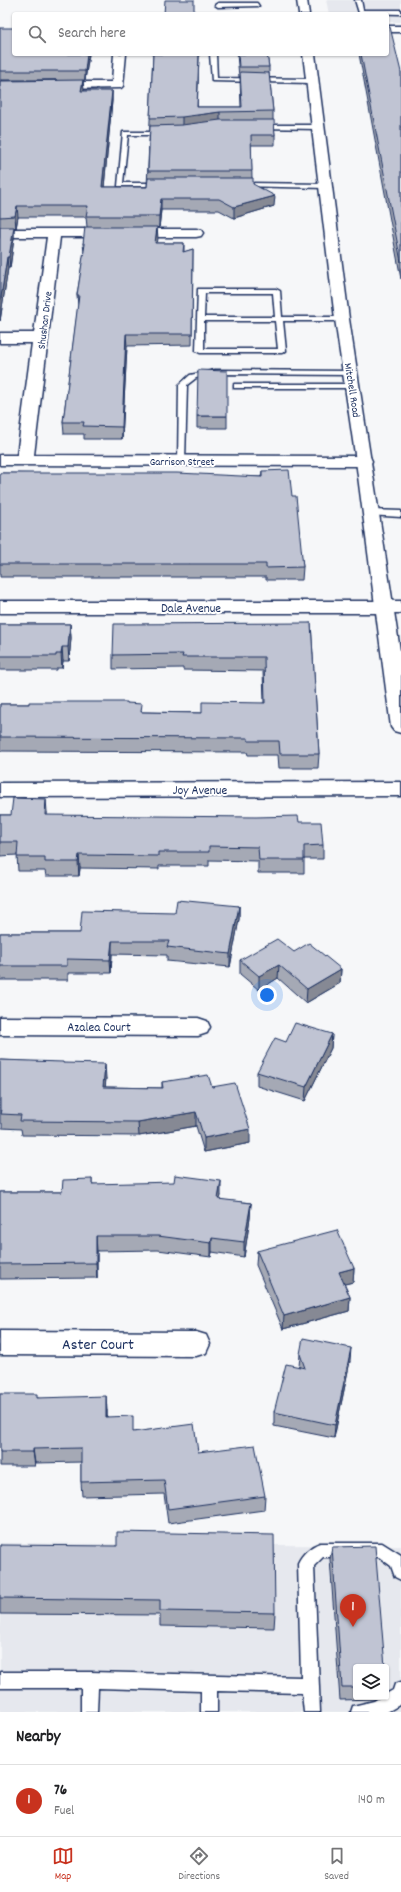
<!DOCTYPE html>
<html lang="en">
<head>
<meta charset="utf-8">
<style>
  body { margin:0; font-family:Dekko,sans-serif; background:#f6f6f6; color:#202124 }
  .controls { position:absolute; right:12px; bottom:12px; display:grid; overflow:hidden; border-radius:4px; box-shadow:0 1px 3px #0004 }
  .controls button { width:36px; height:36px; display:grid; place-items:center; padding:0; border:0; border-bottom:1px solid #e0e0e0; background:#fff; color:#202124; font:20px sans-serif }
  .you { position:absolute; left:267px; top:995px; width:14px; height:14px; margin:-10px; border:3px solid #fff; border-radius:50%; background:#1a73e8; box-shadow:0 0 0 6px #1a73e833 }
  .badge { display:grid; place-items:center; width:26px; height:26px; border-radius:50%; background:#c8321e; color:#fff; font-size:13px; font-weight:700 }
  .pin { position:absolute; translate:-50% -33px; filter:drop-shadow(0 1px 2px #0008) }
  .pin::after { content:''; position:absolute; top:21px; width:14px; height:12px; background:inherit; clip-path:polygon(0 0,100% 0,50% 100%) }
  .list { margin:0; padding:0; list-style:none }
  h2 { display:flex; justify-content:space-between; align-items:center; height:52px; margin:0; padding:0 16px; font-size:17px }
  h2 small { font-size:13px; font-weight:400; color:#757577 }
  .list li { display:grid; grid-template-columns:26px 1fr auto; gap:12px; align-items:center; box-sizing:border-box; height:72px; padding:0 16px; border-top:1px solid #e0e0e0 }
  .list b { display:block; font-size:15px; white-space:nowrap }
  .list p { margin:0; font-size:13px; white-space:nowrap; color:#757577 }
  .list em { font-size:13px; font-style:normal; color:#757577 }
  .icon { flex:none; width:22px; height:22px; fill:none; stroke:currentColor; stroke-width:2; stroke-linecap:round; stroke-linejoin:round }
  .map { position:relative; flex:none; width:401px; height:1712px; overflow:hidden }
  .search { position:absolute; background:#fff; box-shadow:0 1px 3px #0004; left:12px; right:12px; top:12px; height:44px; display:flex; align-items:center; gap:10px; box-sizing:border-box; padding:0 14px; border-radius:4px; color:#757577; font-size:15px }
  .sheet { height:124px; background:#fff }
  nav { display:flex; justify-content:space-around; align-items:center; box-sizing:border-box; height:56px; border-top:1px solid #e0e0e0; background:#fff; font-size:11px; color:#757577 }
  nav a { display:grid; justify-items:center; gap:2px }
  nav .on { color:#c8321e }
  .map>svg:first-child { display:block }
</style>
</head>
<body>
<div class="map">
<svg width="401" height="1712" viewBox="0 0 401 1712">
  <rect width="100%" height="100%" fill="#f6f7f9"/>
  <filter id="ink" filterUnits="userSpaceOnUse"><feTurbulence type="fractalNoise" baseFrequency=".025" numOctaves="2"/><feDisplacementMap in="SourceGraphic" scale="8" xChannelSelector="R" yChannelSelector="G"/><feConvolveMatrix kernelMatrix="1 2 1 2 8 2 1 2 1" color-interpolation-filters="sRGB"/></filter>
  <g filter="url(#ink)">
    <path fill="#e6e8ee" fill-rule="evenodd" d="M326,0H401V22H387V14H329Z
      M0,1543L401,1546V1712H0ZM356,1667H386V1697H356Z"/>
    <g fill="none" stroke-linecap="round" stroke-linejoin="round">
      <defs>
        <path id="service" d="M355,0H361L363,10H401V14L359,13Z
          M257,3L259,6L218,7L215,5L218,3Z
          M210,54H216L217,78L312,79L315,81L312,83L212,81Z
          M260,125H317L320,127L317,129L258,128L257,127Z
          M123,132H165V134L163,135H128L123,183H161L163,184V186H118Z
          M240,183L325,184L328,186L325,188L238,186V184Z
          M198,289H276L280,291L282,317H342L346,319L342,321H283L286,351L282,353H200L196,351ZM205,293H273L275,317H204ZM204,321H275L278,349H204Z
          M215,370L350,371L354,373L350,375L215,374L196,378L187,385L185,461L184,463H178L179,385L190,375Z
          M234,384H352L356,386L352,388H234Z
          M371,510L401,511V517L368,515L367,513Z
          M320,1543H382L401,1555V1580L395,1577L391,1566L379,1557H323L314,1566L320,1712H304L302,1693L217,1691V1712H201V1691L98,1688L97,1712H81V1688H0V1672H90L301,1677L298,1563C302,1554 311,1546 320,1543Z
          M401,1682V1704L387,1712H351L353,1706L374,1701L381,1697H386V1694L393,1690L395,1684Z"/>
        <path id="minor" d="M387,26H401V32H387Z
          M114,54H126L123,86L121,88L0,90V82H112Z
          M0,229H196L201,230L203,233L201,236L196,237H60L34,455L364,456L370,457L372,461L370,465L364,466L0,465V455H17L32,343H0V333H34L47,237H0Z
          M0,601H401V613H0Z
          M401,782V796L0,797V783Z
          M0,1017L198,1018L207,1021L210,1027L207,1033L198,1036L0,1035Z
          M0,1331L196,1332L206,1335L210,1344L206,1353L196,1356L0,1355Z"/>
        <path id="secondary" d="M297,0H307L309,14H299Z
          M303,54H315L349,319L401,657V733L394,731L391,727L356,461L335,319Z"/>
      </defs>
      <use href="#service" stroke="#1b2f5e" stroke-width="3"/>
      <use href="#minor" stroke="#1b2f5e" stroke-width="3"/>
      <use href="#secondary" stroke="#1b2f5e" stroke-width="3"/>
      <use href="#service" fill="#fff" fill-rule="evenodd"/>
      <use href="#minor" fill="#fff" fill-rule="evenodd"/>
      <use href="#secondary" fill="#fff" fill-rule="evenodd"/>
    </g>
    <path fill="#a5a9b5" stroke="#1b2f5e" d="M0,28L14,54H89L85,80H83V91H112V101L104,187H147L153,54H199L197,107H241L240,77H239L237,54H267L269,67V73L273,111V120L275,135V145H251L252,178L253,184L274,206L234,218L219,210H161L159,228H157V243H184V252L193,249L192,345L127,346L122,439H84V434H64L63,422L78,306L77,295L84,252L83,244L87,227L86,217H18L16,228H14V238L10,268H8L0,321V81L57,80H0Z
      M359,54H387L401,72V279Z
      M197,416H227V428H197Z
      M262,471L292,496L303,567L302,580H266V577H0V473L261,477Z
      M311,623L319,754L318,768H279L278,755H248L247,752L0,751V704H29L127,703L142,712L202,713L264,703L263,671L183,670V668L113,669V655Z
      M0,624H70L71,638L69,661H63L62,668H57V670H0Z
      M47,812V816L299,822L323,845V859H304V873H258V861L209,860V866H159V869L80,868L79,876H46L45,871H18L17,855L0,856V815H11Z
      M239,906V919L230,967L167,961V955L112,954L111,973H68V980H0V933H80L175,913Z
      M294,952L341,969L340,983L306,1003L278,978L259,990L240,974V960Z
      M332,1034L331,1048L305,1101L257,1086V1072L286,1042Z
      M0,1060L63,1063L106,1078L105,1087L162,1088V1082L212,1087L250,1143L204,1152L196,1126L139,1136L22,1135L21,1129L2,1128V1123H0Z
      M92,1179V1184L221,1195L220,1200L251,1203L250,1218L244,1257L212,1252L211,1257L158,1250L97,1251V1278L0,1279V1192H62Z
      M257,1251L354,1268L353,1282L344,1284L350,1297L349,1311L283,1329L256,1265Z
      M300,1354L350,1361L334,1438L274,1426V1412L299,1367Z
      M0,1394L38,1398L107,1410V1417L133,1432L198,1452L265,1496L264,1510L168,1523L164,1494L82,1496L81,1482V1462L35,1463V1466H0Z
      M0,1545L275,1613L274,1628L160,1626V1615L0,1614Z
      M332,1547L356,1667V1697H380L374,1699L340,1700L330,1559Z"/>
    <path fill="#868994" stroke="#1b2f5e" d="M87,54H89L85,80V71Z
      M199,54L197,115L220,112V124L182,128V117Z
      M83,80L84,90L82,102L81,91Z
      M112,91V101L103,198L102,187Z
      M275,196L274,206L234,218V207Z
      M161,199V210L159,228V216Z
      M17,206L18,217L16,228L15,216Z
      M14,227V238L10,268L9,257Z
      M157,227L158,238L156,254L155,243Z
      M7,257L8,268L0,321V304Z
      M126,334L127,346L122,439V427Z
      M70,624L71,638L69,661L68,647Z
      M62,647L63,661L62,668L61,654Z
      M46,799L47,812L46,829L45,815Z
      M79,855L80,868L79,876L78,862Z
      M239,906V919L230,967V954Z
      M112,941V954L111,973L110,960Z
      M279,965L278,978L259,990V976Z
      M341,969L340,983L306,1003L307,989Z
      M332,1034L331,1048L305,1101L306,1087Z
      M105,1064L106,1078L104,1101L103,1087Z
      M196,1112V1126L139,1136L138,1122Z
      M250,1129V1143L204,1152V1138Z
      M221,1181V1195L218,1214V1199Z
      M251,1203L250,1218L244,1257V1242Z
      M96,1236L97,1251V1278L96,1263Z
      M212,1238V1252L211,1257V1243Z
      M354,1268L353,1282L337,1286L339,1272Z
      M350,1297L349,1311L283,1329L284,1316Z
      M351,1348L350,1361L334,1438L335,1425Z
      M106,1396L107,1410V1431L106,1417Z
      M33,1449L35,1463V1466L33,1452Z
      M375,1697H380L374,1699Z"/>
    <path fill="#c0c4d3" stroke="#1b2f5e" d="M165,0H194V14H164Z
      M387,27H390L401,72V262L361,54H387Z
      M0,28H14V54H87L85,71H0Z
      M153,54H199L197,107H242L240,72L269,73L273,111L220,112L182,117L150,118Z
      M238,54H267L269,67H239Z
      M83,80L81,91H112L102,187H147L148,178H253V184L275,196L234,207L219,199H161L159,216H86L88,206H17L15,216L0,217V81Z
      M220,120H274L275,135H251L252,171H148L150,126L182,125Z
      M0,227H14L9,257H7L0,304Z
      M85,227H157L155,243H184L183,252L193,249L192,334H126L122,427L83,426L84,422H63L79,295H77L85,244H83Z
      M198,370L227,371V416H197Z
      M289,470L292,496H296L303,567L266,568V564H0V473H177L262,477V471Z
      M311,623L319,754H280L279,741H248V738L0,737V704H29V702H127V703L142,704L141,712L202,713V702L265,703L264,657H182L183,654L113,655L114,624Z
      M0,624H70L68,647H62L61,654H56V656H0Z
      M13,798L46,799L45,815L256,817L298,816L299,822H321L323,845L304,846V860H259L258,847L209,846V852H158V856L79,855L78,862H45V857H17L18,842H0V815H11Z
      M177,900L239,906L230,954L167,947L169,941H112L110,960L67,959V966H0V933H80L82,911L175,913Z
      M277,939L294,952L309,943L341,969L307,989L279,965L259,976L240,960Z
      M295,1023L332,1034L306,1087L257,1072L275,1038L286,1042Z
      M0,1060L63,1062V1063L105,1064L103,1087L163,1088L162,1082L208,1075L212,1087L235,1083L250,1129L204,1138L196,1112L138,1122L20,1121L21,1115L1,1114L2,1110H0Z
      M175,1175L221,1181L218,1199L251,1203L244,1242L212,1238L211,1243L158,1236H96V1263L0,1264V1192H62L63,1180L92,1179V1184L174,1182Z
      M337,1230L354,1268L339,1272L350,1297L284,1316L257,1251Z
      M303,1338L351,1348L335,1425L274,1412L286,1364L305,1368L300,1354Z
      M0,1394H37V1398L106,1396V1417L133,1416V1432L194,1424L198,1452L255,1445L265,1496L168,1509L164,1480L81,1482V1448L33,1449V1452H0Z
      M117,1532L274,1535L275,1613L160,1611V1600L0,1598V1545L117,1546Z
      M375,1546L385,1667H356V1687H342L332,1547Z"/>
  </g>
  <g text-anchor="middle" stroke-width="4" stroke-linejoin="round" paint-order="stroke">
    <g font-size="11" fill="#1b2f5e" stroke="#fff">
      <text transform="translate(44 320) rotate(-83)" y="4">Shushan Drive</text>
      <text transform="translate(353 390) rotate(81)" y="4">Mitchell Road</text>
      <text x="182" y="465">Garrison Street</text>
    </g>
    <g font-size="13" fill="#1b2f5e" stroke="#fff">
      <text x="191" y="612">Dale Avenue</text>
      <text x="200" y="794">Joy Avenue</text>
      <text x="99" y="1031">Azalea Court</text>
    </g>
    <g font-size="16" fill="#1b2f5e" stroke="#fff">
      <text x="98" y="1349">Aster Court</text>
    </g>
  </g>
</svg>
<div class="controls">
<button><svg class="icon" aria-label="layers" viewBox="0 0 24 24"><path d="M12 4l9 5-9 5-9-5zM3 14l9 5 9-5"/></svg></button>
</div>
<div class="you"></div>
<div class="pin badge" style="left:353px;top:1627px">1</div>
<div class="search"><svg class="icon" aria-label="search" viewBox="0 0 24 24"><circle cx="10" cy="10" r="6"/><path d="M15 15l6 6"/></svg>Search here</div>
</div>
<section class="sheet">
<h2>Nearby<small></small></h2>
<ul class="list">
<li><span class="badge">1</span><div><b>76</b><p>Fuel</p></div><em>140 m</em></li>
</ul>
</section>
<nav>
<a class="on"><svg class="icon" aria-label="map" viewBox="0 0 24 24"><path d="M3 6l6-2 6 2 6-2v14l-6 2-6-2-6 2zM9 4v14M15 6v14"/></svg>Map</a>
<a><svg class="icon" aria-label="directions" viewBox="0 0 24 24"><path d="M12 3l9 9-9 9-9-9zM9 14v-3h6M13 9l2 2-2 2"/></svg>Directions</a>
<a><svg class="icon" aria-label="saved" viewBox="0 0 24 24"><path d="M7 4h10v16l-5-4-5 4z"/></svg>Saved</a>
</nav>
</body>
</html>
